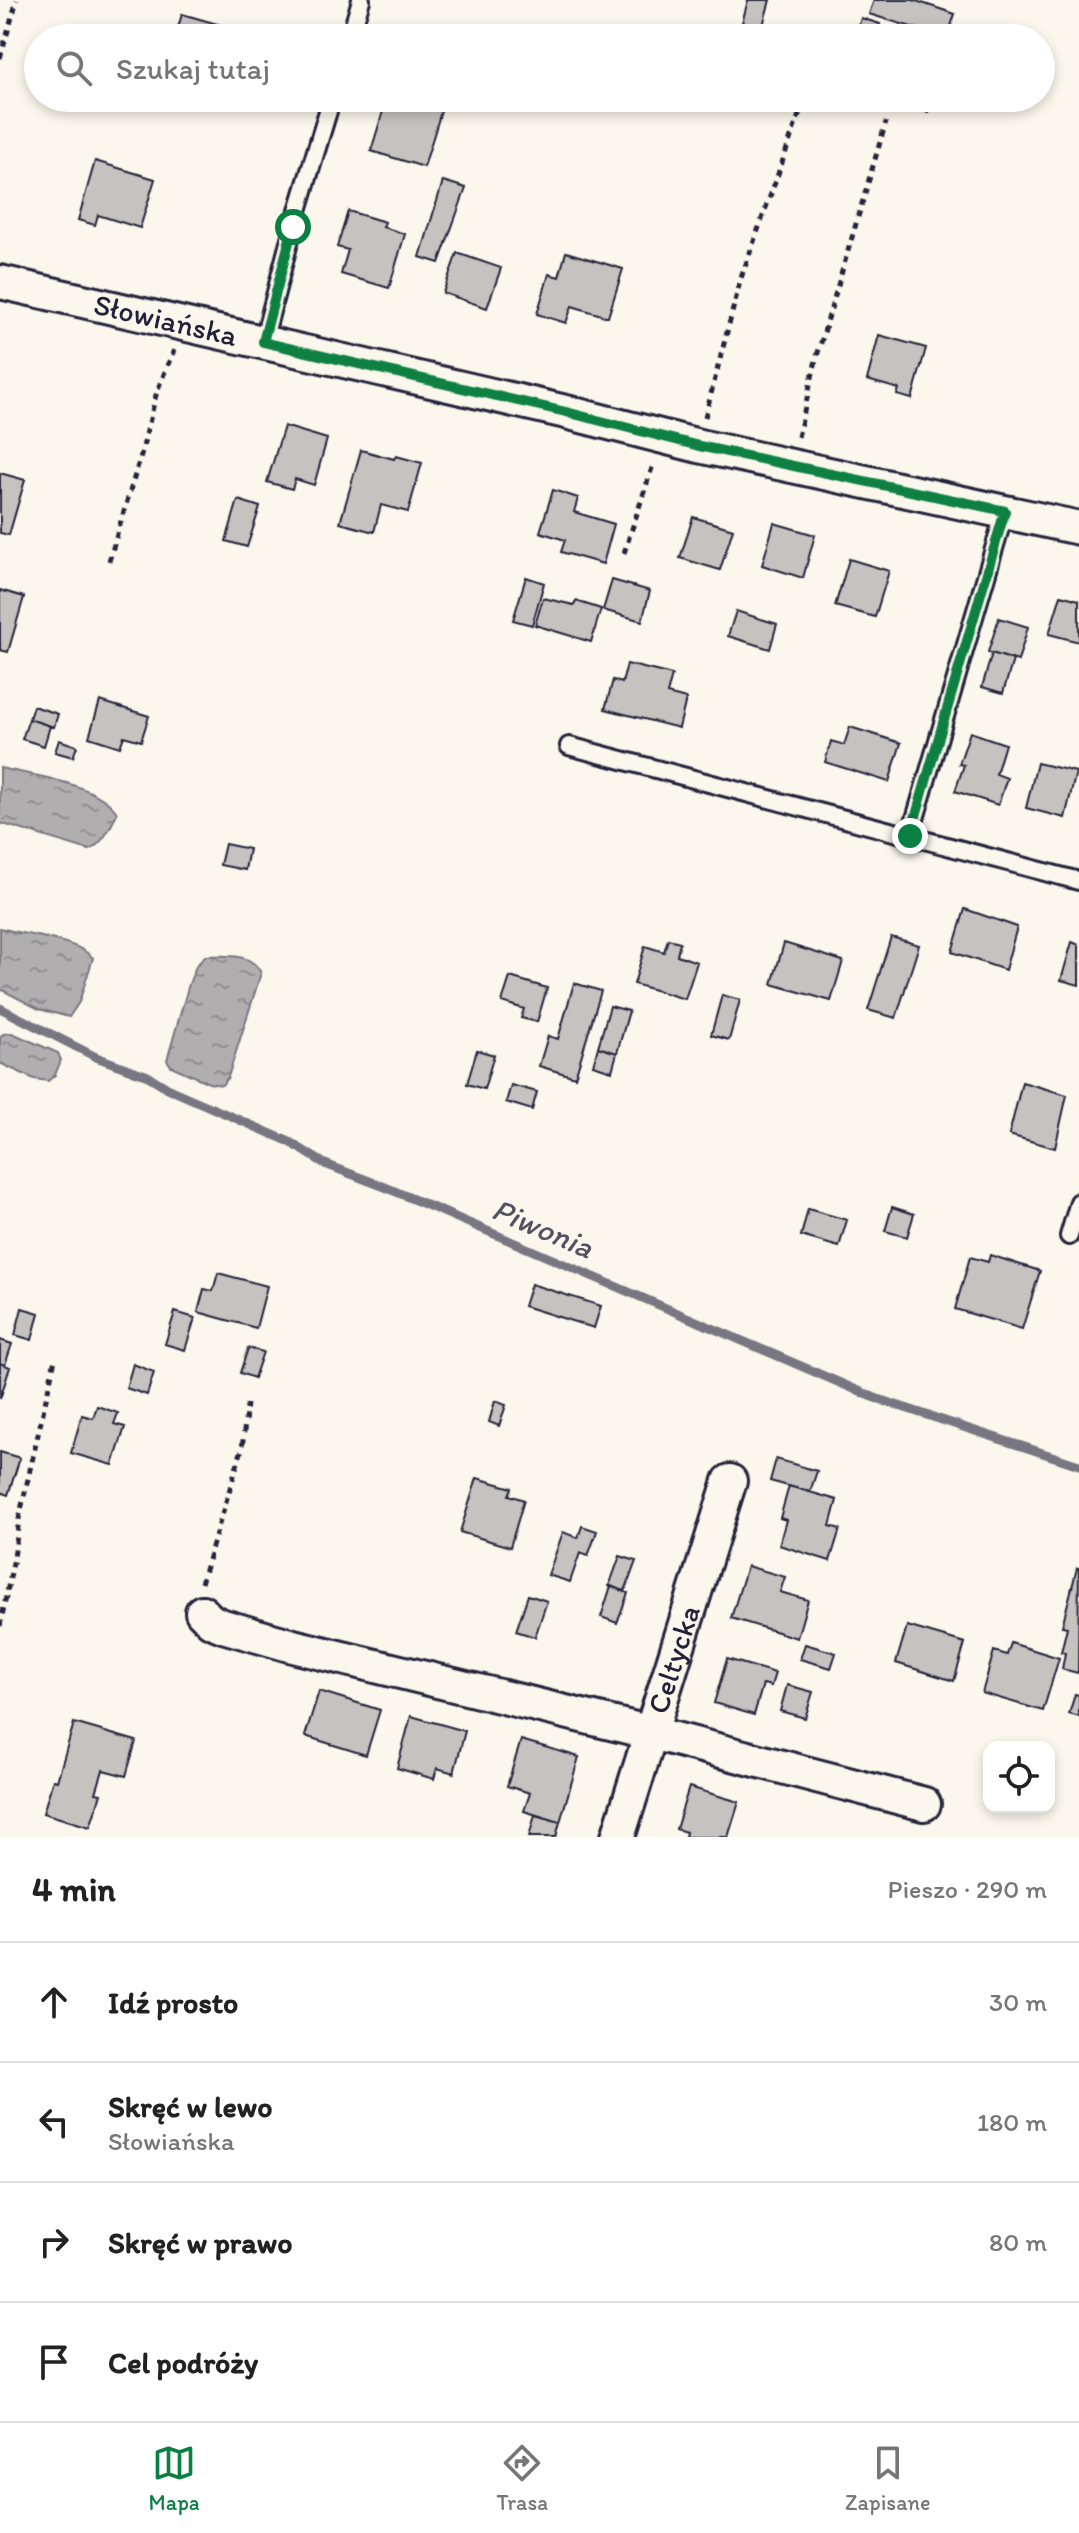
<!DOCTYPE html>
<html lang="pl">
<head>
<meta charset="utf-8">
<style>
  body { margin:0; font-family:Itim,sans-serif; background:#f6f6f6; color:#222 }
  .controls { position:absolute; right:24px; bottom:24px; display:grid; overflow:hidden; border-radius:16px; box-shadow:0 4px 12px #0003 }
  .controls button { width:72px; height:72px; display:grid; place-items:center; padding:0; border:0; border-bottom:2px solid #e0e0e0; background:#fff; color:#222; font:40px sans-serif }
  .stop { position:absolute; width:24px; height:24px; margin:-18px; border:6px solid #0b8043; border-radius:50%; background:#fff }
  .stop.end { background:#0b8043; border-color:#fff; box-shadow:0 2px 8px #0008 }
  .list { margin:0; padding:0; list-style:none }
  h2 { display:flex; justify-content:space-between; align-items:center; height:104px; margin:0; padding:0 32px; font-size:34px }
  h2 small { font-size:26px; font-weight:400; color:#767676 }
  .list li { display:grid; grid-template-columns:52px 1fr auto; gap:24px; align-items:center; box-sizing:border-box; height:120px; padding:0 32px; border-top:2px solid #e0e0e0 }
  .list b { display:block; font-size:30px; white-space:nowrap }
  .list p { margin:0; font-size:26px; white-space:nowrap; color:#767676 }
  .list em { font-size:26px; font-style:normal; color:#767676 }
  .icon { flex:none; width:44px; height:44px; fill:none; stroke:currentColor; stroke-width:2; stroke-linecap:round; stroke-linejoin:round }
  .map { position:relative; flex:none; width:1079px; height:1837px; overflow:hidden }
  .search { position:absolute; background:#fff; box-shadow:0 4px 12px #0003; left:24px; right:24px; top:24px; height:88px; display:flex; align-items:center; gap:20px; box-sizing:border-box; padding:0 28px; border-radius:44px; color:#767676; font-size:30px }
  .sheet { height:584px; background:#fff }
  nav { display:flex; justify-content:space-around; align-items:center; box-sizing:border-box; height:112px; border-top:2px solid #e0e0e0; background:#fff; font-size:22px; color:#767676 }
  nav a { display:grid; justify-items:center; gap:4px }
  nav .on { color:#0b8043 }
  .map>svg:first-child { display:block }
</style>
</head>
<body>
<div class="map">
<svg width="1079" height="1837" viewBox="0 0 1079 1837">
  <defs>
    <pattern id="water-ripples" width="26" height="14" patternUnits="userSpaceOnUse" patternTransform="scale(2)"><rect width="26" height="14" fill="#b1aeb0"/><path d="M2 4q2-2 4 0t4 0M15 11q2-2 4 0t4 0" fill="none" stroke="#908d90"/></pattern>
  </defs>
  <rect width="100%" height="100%" fill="#fbf7ec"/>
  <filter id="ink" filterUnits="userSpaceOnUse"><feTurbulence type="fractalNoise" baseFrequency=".0125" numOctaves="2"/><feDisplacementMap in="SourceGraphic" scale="16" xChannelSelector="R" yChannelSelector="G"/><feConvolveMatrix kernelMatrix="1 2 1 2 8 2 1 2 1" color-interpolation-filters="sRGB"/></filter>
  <g filter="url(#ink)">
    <path fill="url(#water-ripples)" stroke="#787681" stroke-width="2" d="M0,768C32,775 100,784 117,813C111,827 103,844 89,850L0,823Z
      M0,928C25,936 77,939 93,958L79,1002L69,1017L39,1009L0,989Z
      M205,956C226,956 251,952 261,973L228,1077L222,1085L209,1083L171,1066L167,1060L189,984L196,966Z
      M12,1033L58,1053L61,1060L55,1075L48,1081L34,1079L0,1063V1038L3,1034Z"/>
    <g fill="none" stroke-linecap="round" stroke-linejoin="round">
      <path stroke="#787681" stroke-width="9" d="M0,1008L96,1057L148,1076L171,1090L290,1142L325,1164L385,1187L875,1398L1079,1465"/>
    </g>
    <path fill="#c6c2c0" stroke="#22223b" stroke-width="2" d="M748,0H770L762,29L742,23Z
      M874,0H913L955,14L947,38L869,14Z
      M182,14L235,29L232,38H175Z
      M861,18L880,24L875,38H855Z
      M742,23L792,36V38H738Z
      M381,98H408L442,108L424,167L371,151L384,108L379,107Z
      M905,98H928L932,99L928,112L903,104Z
      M95,161L155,179L140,228L98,215L95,225L78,220Z
      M443,181L466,188L439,263L420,257Z
      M348,211L385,222L383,227L405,234L389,288L341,274L348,250L337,247Z
      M566,252L623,269L608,317L572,306L566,323L537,314L549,274L559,277Z
      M457,253L501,268L487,308L443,293Z
      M879,335L926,348L912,399L897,395L899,389L867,380Z
      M284,426L327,439L314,485L295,479L292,489L267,482Z
      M361,450L394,459L396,456L422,463L408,512L381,505L374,532L340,523Z
      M0,473L25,480L9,535L0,533Z
      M553,490L578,498L574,512L614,524L603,564L561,552L565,540L540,532Z
      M238,500L260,507L247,547L226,541Z
      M693,517L733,529L720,570L680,558Z
      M774,523L815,535L803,578L762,565Z
      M849,559L889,571L875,617L835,606Z
      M526,577L544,583L532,625L513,620Z
      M612,580L650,591L642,621L603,610Z
      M0,590L24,597L8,652L0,650Z
      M1061,595L1079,600V642L1049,634Z
      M543,598L574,605L576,601L601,609L591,642L535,625Z
      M736,611L777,624L770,649L728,636Z
      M999,618L1028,627L1018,661L988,652Z
      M992,653L1013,660L1003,693L982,687Z
      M627,664L672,675L667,694L686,699L679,728L605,709L613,680L622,683Z
      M100,701L149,716L141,741L124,736L120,747L89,737Z
      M33,706L58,714L54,727L29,719Z
      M29,719L50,726L44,746L22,739Z
      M850,727L901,743L889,782L825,762L831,741L844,745Z
      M970,732L1005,744L996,774L1007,778L998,805L955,791L964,765L959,764Z
      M59,740L77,746L73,757L55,752Z
      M1037,763L1076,772L1065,818L1026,808Z
      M225,844L249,849L245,870L220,865Z
      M965,909L1017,927L1005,970L952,952Z
      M891,937L919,945L896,1018L868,1010Z
      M668,939L680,942L677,955L697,962L685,999L634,984L645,946L664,952Z
      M1072,942L1079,945V985L1061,980Z
      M784,943L843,961L831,1001L772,984Z
      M510,977L547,988L537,1022L521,1018L524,1009L502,1002Z
      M574,983L601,991L575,1077L539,1066L548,1036L558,1039Z
      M722,995L740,1000L729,1040L711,1035Z
      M610,1006L629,1011L617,1053L598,1047Z
      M598,1047L617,1053L612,1071L593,1065Z
      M477,1050L494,1055L484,1089L467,1084Z
      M1022,1082L1067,1095L1055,1148L1009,1135Z
      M511,1085L537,1092L532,1110L506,1102Z
      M892,1207L914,1214L907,1237L885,1231Z
      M808,1209L847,1220L839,1247L801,1236Z
      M990,1255L1040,1271L1022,1329L955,1309L970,1257L988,1262Z
      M218,1273L267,1286L256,1328L198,1312L204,1289L213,1291Z
      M531,1284L601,1306L594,1328L524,1306Z
      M22,1308L39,1313L32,1340L15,1335Z
      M175,1312L195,1318L185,1350L165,1344Z
      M0,1340L12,1344L5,1365L0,1363Z
      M248,1348L263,1352L254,1378L240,1373Z
      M0,1363L10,1367L0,1399Z
      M133,1364L154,1372L147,1395L126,1388Z
      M495,1401L506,1405L499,1426L489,1422Z
      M97,1406L118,1413L114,1424L125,1427L113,1465L71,1453L82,1415L93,1418Z
      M0,1452L20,1458L8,1495L0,1492Z
      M776,1459L817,1471L810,1492L770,1481Z
      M477,1478L512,1488L509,1495L524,1500L510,1547L460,1532Z
      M789,1486L837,1500L830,1526L840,1529L830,1561L779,1545L786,1520L780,1518Z
      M582,1526L597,1531L588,1556L580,1553L570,1582L548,1575L563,1532L578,1538Z
      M620,1556L636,1561L625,1591L609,1586Z
      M747,1566L785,1577L780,1592L808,1600L797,1638L731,1618Z
      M1077,1568H1079L1078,1673L1062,1669L1065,1653L1061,1652L1067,1627L1062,1626Z
      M611,1586L628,1593L617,1623L601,1617Z
      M528,1595L547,1601L535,1637L516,1631Z
      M907,1626L965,1643L954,1681L896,1663Z
      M1011,1643L1059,1658L1043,1711L982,1693L994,1651L1007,1655Z
      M805,1644L836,1653L831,1668L800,1659Z
      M727,1659L775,1673L771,1686L763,1684L754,1715L714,1703Z
      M787,1685L813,1692L805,1718L780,1711Z
      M319,1691L380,1710L366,1755L305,1736Z
      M1075,1694L1079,1695V1717L1069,1714Z
      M411,1716L465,1731L454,1773L437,1768L434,1779L397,1768Z
      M74,1723L136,1741L126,1776L103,1770L96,1793L101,1794L90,1827L43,1813L53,1780L57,1781Z
      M521,1740L579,1757L560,1822L524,1811L530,1793L507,1786Z
      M689,1787L739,1802L728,1837H685L686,1832L676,1829Z
      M535,1815L560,1822L556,1837H529Z"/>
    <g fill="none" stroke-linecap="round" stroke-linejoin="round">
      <defs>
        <path id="service" d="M350,38L361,0
          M263,342L293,227L332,98
          M569,746L1079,881
          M910,836L1005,511
          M1069,1236L1079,1202"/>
        <g id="minor">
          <path id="s1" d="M0,282L566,412L699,446L1079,528"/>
          <path d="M202,1612L211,1621L223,1626L293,1646L652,1733L924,1804"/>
          <path id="s2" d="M618,1837L730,1481"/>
        </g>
      </defs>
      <use href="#service" stroke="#22223b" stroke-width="22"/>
      <use href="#minor" stroke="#22223b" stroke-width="38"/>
      <path stroke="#22223b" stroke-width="5" stroke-dasharray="6 6" stroke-linecap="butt" d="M0,58L17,0
        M705,417L741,278L800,112
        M798,437L817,356L886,122
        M624,553L654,462
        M109,561L141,455L157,391L174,350
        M201,1583L242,1449L247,1404
        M0,1626L14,1558L19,1519L55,1359"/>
      <use href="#service" stroke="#fbf7ec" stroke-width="16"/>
      <use href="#minor" stroke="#fbf7ec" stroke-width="32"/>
    </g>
  </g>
  <g fill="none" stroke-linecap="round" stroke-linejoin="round" filter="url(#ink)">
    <path stroke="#0b8043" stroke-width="10" d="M293,227L263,342L566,412L699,446L1005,511L910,836"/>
  </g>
  <g text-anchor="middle" stroke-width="8" stroke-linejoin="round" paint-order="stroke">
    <g font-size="30" fill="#22223b" stroke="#fbf7ec">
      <text dy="10" stroke="none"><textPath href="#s1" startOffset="170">Słowiańska</textPath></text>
      <text dy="10" stroke="none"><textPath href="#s2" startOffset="186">Celtycka</textPath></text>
    </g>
    <g font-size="32" font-style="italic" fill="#545364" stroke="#fbf7ec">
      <text transform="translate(543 1228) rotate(23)" y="11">Piwonia</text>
    </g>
  </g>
</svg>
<div class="controls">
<button><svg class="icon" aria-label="locate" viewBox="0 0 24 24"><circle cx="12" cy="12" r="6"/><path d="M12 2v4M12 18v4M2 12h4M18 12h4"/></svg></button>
</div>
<div class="stop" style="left:293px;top:227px"></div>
<div class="stop end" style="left:910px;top:836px"></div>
<div class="search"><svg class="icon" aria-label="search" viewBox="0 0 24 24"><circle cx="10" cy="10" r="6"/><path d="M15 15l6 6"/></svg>Szukaj tutaj</div>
</div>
<section class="sheet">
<h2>4 min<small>Pieszo · 290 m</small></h2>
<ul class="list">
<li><svg class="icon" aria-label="ahead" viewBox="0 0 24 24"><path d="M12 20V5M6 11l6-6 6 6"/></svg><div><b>Idź prosto</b></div><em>30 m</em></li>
<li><svg class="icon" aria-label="left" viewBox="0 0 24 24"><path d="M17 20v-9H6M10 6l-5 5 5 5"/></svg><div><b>Skręć w lewo</b><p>Słowiańska</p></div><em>180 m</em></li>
<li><svg class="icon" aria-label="right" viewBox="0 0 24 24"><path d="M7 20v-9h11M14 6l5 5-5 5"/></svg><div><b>Skręć w prawo</b></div><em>80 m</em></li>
<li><svg class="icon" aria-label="arrive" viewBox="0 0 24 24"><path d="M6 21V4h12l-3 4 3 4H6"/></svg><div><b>Cel podróży</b></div></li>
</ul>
</section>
<nav>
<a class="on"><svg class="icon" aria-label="map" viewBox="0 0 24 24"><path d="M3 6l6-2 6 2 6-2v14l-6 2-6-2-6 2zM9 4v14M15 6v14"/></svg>Mapa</a>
<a><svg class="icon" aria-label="directions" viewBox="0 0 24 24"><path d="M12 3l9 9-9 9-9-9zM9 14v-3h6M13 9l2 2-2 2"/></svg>Trasa</a>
<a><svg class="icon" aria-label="saved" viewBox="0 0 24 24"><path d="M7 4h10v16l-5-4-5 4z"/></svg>Zapisane</a>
</nav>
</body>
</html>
